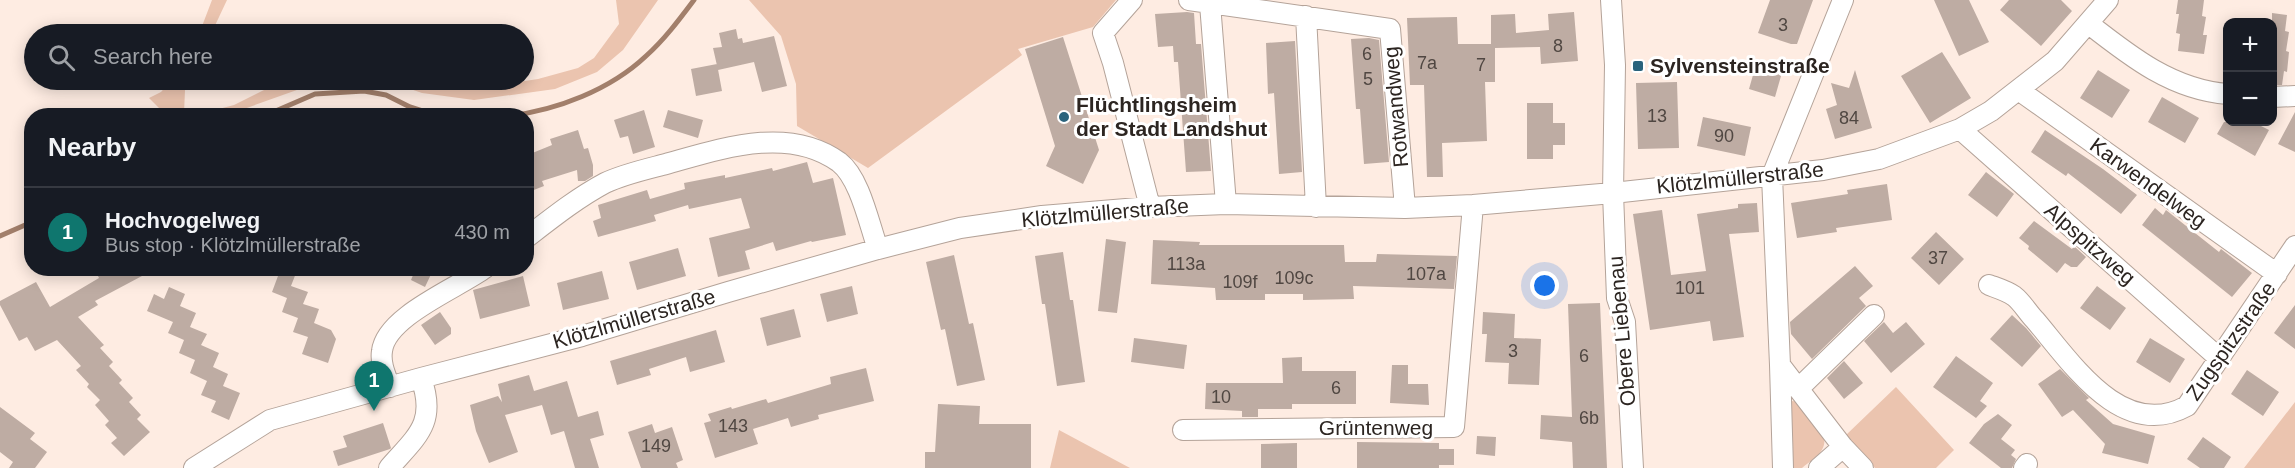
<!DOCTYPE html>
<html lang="en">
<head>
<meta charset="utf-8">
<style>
  body { margin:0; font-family:Arial,sans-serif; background:#20242c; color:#f1f3f6 }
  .controls { position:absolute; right:18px; top:18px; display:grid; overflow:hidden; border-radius:12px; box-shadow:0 3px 15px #0003 }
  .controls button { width:54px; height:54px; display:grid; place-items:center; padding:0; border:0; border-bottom:2px solid #363941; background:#171b24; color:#f1f3f6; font:30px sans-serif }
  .you { position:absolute; left:1545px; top:286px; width:21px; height:21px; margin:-15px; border:4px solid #fff; border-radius:50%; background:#1a73e8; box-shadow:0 0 0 9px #1a73e833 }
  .badge { display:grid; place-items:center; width:39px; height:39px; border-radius:50%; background:#0f766e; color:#fff; font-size:20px; font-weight:700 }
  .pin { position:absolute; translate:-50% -50px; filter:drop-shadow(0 2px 3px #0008) }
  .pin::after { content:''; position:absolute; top:32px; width:21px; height:18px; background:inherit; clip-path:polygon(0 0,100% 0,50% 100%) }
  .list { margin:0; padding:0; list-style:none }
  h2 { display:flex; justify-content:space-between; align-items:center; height:78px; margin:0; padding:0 24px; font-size:26px }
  h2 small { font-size:20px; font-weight:400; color:#9ea1a6 }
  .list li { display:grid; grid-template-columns:39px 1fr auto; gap:18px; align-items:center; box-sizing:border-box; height:90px; padding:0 24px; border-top:2px solid #363941 }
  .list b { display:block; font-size:22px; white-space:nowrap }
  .list p { margin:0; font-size:20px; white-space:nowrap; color:#9ea1a6 }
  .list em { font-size:20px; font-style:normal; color:#9ea1a6 }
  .icon { flex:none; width:33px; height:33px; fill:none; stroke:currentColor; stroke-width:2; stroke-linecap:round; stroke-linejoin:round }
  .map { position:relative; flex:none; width:2295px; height:468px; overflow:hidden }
  .search { position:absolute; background:#171b24; box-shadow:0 3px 15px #0003; left:24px; top:24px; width:510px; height:66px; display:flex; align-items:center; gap:15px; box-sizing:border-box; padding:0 21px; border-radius:33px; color:#9ea1a6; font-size:22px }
  .panel { position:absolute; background:#171b24; box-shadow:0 3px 15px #0003; left:24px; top:108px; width:510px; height:168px; border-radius:24px }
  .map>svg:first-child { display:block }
</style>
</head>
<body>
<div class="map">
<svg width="2295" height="468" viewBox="0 0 2295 468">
  <rect width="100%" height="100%" fill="#feece2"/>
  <path fill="#ebc4af" d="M212,0H227L211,34H199Z
    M616,0H658L623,50L597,72L555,89L474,100L422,93L384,80H440L498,85L538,79L578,68L594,58L619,24Z
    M749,0H1116L1093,27L1018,49L1022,55L868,168L797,126L796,84L781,36Z
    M172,80H190L185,90L184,114L187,115H166L149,98L161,92Z
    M284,80H325L227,115H196L234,105Z
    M1896,387L1954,450L1936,468H1875L1846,435Z
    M1793,401L1800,403L1824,438C1827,452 1811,460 1802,468H1790L1789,402Z
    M2295,402V468H2244Z
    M1059,430L1130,468H1050Z"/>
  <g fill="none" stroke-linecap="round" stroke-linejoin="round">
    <path stroke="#a27f6b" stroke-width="5" d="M264,116L315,94L364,91L386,95L410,107L438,116
      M509,116C557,110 610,90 646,56C664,40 679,20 694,0
      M0,236L32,222"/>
  </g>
  <path fill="#beaca3" d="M1770,0H1813L1797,44H1791L1758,33Z
    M1934,0H1969L1989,42L1959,56Z
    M2009,0H2061L2072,11L2041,46L2000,10Z
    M2178,0H2204L2202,16L2206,17L2203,35H2207L2204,54L2178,51L2180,34L2176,33L2179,14H2176Z
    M1187,12L1194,13L1196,44H1201L1211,171L1186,172L1178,62H1174L1173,46L1158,47L1155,14Z
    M1574,12L1578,61L1541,64L1540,47L1495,48V82H1485L1487,141L1442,143L1443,177H1427L1424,85H1410L1407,18L1457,17L1458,44H1491V15L1515,14L1516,33L1549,30L1548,14Z
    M2272,13L2287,15L2285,31L2289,32L2286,51L2289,52L2287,72L2284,71L2282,85H2272Z
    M736,29L738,39L742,38L743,43L774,36L787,86L762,92L754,62L718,70L713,48L722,47L719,33Z
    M1063,37L1099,150L1083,184L1046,166L1055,146L1025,49Z
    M1369,38L1379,40L1389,162L1364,164L1360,109H1356L1351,39Z
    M1295,41L1302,172L1279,174L1274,93L1268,94L1266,43Z
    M1942,52L1971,98L1930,123L1901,76Z
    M1757,61L1783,69L1775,97L1749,89Z
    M717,64L722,91L696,96L691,69Z
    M1855,70L1872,128L1835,139L1826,109L1837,105L1831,83L1849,88Z
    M2098,70L2130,90L2112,118L2080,98Z
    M1677,82L1679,148L1638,149L1636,83Z
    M2162,97L2199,118L2185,143L2148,122Z
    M1527,103H1553V123H1565V145H1553V159H1527Z
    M644,110L655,147L633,154L628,136L620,138L614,120Z
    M668,110L703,120L698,138L663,127Z
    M2295,112V152L2278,144Z
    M1703,117L1751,127L1745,156L1697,146Z
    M2224,122H2253L2269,130L2255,156L2217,134Z
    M578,130L584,149L588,148L593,165V176L585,181H578L577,170L542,181L544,186L526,193V145L530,154L552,145L550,139Z
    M2045,130L2103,169L2137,195L2121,214L2068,173L2066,176L2031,152Z
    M807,162L813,183L833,178L846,235L812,242L811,241L776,251L773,242L745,251L750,269L718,277L709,238L750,228L741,198L689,209L688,205L654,215L656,221L598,237L593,221L601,218L598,205L647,190L650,199L685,189L684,183L725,175V178L772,168L773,171Z
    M1986,172L2014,194L1997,217L1968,195Z
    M1887,184L1892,220L1836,228L1837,232L1797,238L1791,203L1848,194L1847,190Z
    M1757,203L1759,232L1729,234L1744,337L1713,341L1710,321L1650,330L1633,214L1662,210L1671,275L1706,271L1697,214L1738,208V204Z
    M2155,208L2163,215L2166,210L2219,252L2221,249L2252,273L2232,297L2142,225Z
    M2034,221L2072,249L2074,246L2086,257L2077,267H2071L2065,263L2057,273L2028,249L2029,246L2019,238Z
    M1936,232L1964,259L1939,285L1911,258Z
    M1106,239L1126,242L1117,313L1098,311Z
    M1153,240L1200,242L1199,245H1344L1345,262H1376L1377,254L1457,256L1454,289L1353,286L1354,299L1303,300V294H1265V300H1216L1215,288L1151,284Z
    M678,248L686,276L637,290L629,262Z
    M1063,252L1070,300H1073L1085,382L1057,386L1045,304H1042L1035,256Z
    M954,255L969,324L973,323L985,380L957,386L945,329L941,330L926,262Z
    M1855,266L1873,286L1859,298L1866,306L1812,359L1791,334L1790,322Z
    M94,268H157L95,301L98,305L78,317L104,345L100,348L113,362L109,366L122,380L119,383L133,398L129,402L141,415L137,419L150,432L124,456L111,443L117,438L105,425L109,421L95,405L100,400L87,387L89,384L76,370L81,366L57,340L35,351L27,337L19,341L0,305V301L36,282L50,307L99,278Z
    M281,268H298L289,291L291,286L308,292L303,304L319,309L314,323L331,330L336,339L328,363L302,354L308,337L293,332L298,318L282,312L287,298L272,292Z
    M416,268H434L425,287L411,280Z
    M602,271L609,299L563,310L557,283Z
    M523,276L530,306L480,319L473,290Z
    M852,286L858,314L827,322L820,294Z
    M2097,286L2126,308L2110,330L2080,308Z
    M169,287L185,294L180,306L196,313L190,327L207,334L201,345L219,353L213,367L228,374L223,386L240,393L229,420L211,412L216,401L201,395L207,381L190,373L195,360L179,353L184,340L168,333L173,322L147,311L154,294L164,299Z
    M1600,303L1607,468H1573L1572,442L1540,439L1541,415L1572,417L1568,304Z
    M2295,305V349L2274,333Z
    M794,309L801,337L767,346L760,318Z
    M440,312L451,328V334L435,345L421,325Z
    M1483,312L1515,314L1514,338L1541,339L1539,385L1508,384L1509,363L1485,362L1487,334H1482Z
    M2012,315L2026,328L2041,346L2022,367L1990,339Z
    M1884,322L1893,333L1906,322L1925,344L1891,373L1864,341Z
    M716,330L725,362L690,372L686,357L649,369L651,375L617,385L610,361Z
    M1134,338L1187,345L1184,369L1131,362Z
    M2150,338L2185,359L2170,383L2136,362Z
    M1956,356L1993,383L1980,401L1987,406L1976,418L1933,387Z
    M1302,357V371H1356V404H1292V409H1258V417H1242V411L1205,409L1206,383H1283L1282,358Z
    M1844,361L1863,383L1844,399L1827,378Z
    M1392,365H1408V384H1428L1429,405L1390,403Z
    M866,368L874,401L818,415L819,419L791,427L788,418L753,429L758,444L715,458L704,423L711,421L708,414L731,407L732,409L766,399L768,403L831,384L830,377Z
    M2060,369L2089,398L2086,400L2113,424L2155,436L2148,464L2102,453L2105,444L2073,410L2062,417L2038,384Z
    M2247,370L2279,392L2263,416L2231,394Z
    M529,375L534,391L567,381L578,417L598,411L604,435L590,439L599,468H575L564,431L551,435L542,405L505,415L518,452L489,463L476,431L470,405L498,396L502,402L498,384Z
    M938,404L980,406L979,424H1031V468H925V452H935Z
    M0,407L35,433L30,439L47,452L35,468H9L13,462L0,452Z
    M1998,414L2012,425L2001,439L2015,450L2011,455L2016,459L2012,468H2001L1969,443L1984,424Z
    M383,423L391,448L390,449L338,466L333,451L347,447L343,436Z
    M652,424L655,433L672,427L683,460L676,463L678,468H641L628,432Z
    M1477,436L1496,437L1495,456L1476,454Z
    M2203,437L2231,457L2224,468H2200L2187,459Z
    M1357,442L1439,443V449H1454V465H1439V468H1357Z
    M1297,443V468H1261V444Z"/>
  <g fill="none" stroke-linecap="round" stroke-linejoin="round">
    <defs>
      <path id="minor" d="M1132,0L1103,33L1113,63L1150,207
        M1189,0L1390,29L1405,208
        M1611,0L1615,65L1613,193L1617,298L1625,322L1633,468
        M1843,0L1772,176L1780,365L1843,447L1863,468
        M1210,4L1226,204
        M1306,16L1316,207
        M2089,24C2131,57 2173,90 2228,94
        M2020,91L2277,274
        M2272,97L2295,96
        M1960,129L2220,359
        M526,238C552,218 577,198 605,183C624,174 647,169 666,164C720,149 788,125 839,162C860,178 869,224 878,249
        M1989,285C1997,288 2007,291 2014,296C2022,302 2028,313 2035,320C2071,362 2122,442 2187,406L2295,246
        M1780,365L1783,468
        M390,387C386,376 380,364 382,351C386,316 458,288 485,268
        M1798,389L1874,315
        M1183,430L1454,427L1473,205
        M194,468L270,420L421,378L582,336L728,292L878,249L960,228L1042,216L1150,207L1226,204L1405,208L1473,205L1613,193L1823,170L1879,159L1960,129L1991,111L2055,61L2108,0
        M389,468C417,436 437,423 421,378
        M1819,468L1843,447
        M2024,468L2027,464"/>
    </defs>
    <use href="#minor" stroke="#b4a399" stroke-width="22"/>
    <use href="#minor" stroke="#fff" stroke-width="20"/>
  </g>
  <g fill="#2a637c" stroke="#fff" stroke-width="2">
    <rect x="1632" y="60" width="12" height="12" rx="3"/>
    <circle cx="1064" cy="117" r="6"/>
  </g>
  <g text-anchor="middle" stroke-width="6" stroke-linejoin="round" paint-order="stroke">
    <g font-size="18" fill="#504742">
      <text x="1783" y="31">3</text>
      <text x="1558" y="52">8</text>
      <text x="1367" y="60">6</text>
      <text x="1427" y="69">7a</text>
      <text x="1481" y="71">7</text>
      <text x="1368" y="85">5</text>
      <text x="1657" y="122">13</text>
      <text x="1849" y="124">84</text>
      <text x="1724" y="142">90</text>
      <text x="1938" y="264">37</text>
      <text x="1186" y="270">113a</text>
      <text x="1426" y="280">107a</text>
      <text x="1294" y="284">109c</text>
      <text x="1240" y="288">109f</text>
      <text x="1690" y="294">101</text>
      <text x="1513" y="357">3</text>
      <text x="1584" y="362">6</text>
      <text x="1336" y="394">6</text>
      <text x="1221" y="403">10</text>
      <text x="1589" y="424">6b</text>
      <text x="733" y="432">143</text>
      <text x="656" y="452">149</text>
    </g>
    <g font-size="21" font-weight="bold" fill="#2c2521" stroke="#fff" text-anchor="start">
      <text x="1650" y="73">Sylvensteinstraße</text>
      <text x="1076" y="112">Flüchtlingsheim<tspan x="1076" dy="24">der Stadt Landshut</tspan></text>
    </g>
    <g font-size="21" fill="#2c2521" stroke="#fff">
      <text transform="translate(1396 107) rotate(-95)" y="7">Rotwandweg</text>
      <text transform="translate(1740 178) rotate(-6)" y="7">Klötzlmüllerstraße</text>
      <text transform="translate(2148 183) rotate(36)" y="7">Karwendelweg</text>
      <text transform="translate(1105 213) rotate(-5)" y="7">Klötzlmüllerstraße</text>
      <text transform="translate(2090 244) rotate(41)" y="7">Alpspitzweg</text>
      <text transform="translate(634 319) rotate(-16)" y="7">Klötzlmüllerstraße</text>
      <text transform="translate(1622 331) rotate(-95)" y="7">Obere Liebenau</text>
      <text transform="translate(2231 341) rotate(-55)" y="7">Zugspitzstraße</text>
      <text x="1376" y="435">Grüntenweg</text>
    </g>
  </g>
</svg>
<div class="controls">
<button>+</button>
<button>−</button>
</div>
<div class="you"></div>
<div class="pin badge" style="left:374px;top:411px">1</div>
<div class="search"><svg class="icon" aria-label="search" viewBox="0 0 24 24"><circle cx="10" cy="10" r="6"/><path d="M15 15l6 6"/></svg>Search here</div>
<section class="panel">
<h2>Nearby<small></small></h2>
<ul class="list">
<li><span class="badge">1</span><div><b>Hochvogelweg</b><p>Bus stop · Klötzlmüllerstraße</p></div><em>430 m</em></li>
</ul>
</section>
</div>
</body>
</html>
